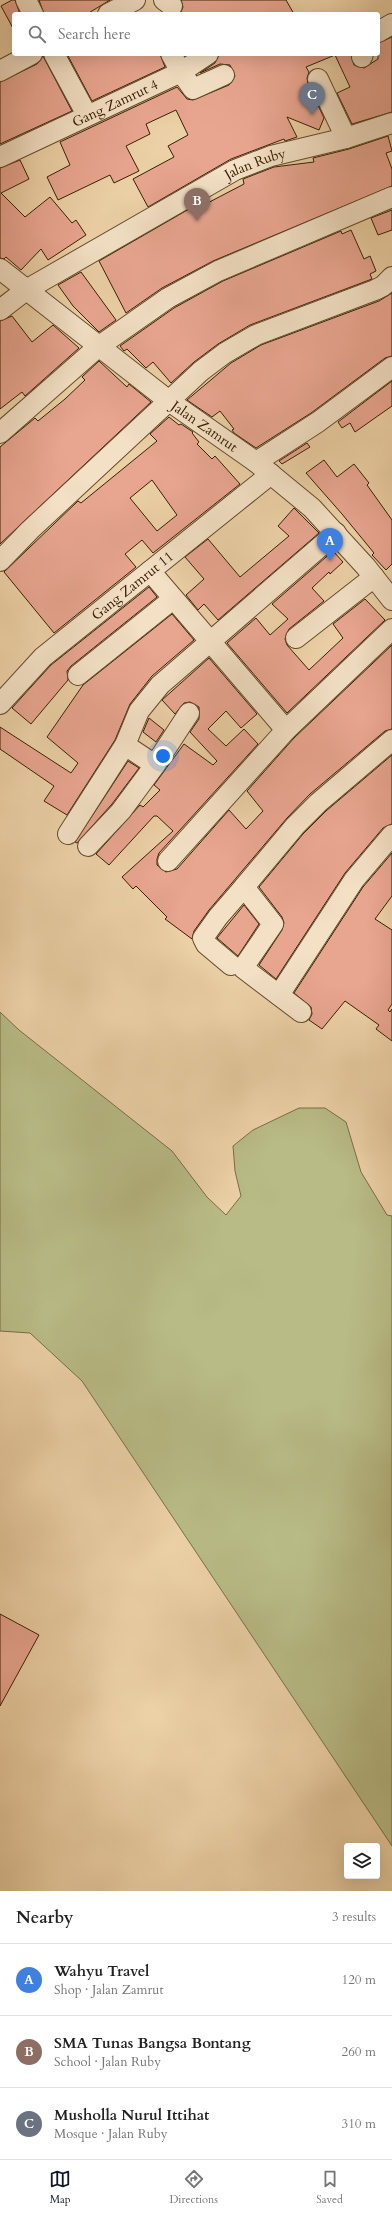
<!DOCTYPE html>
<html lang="en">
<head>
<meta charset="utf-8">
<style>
  body { margin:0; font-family:Cardo,serif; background:#f2f2f2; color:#222 }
  .controls { position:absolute; right:12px; bottom:12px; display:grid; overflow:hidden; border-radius:4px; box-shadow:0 4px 16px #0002 }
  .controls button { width:36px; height:36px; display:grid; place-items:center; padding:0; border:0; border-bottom:1px solid #e0e0e0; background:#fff; color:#222; font:20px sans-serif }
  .you { position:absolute; left:163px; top:756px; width:14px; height:14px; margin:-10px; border:3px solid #fff; border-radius:50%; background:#1a73e8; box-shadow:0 0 0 6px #1a73e833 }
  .badge { display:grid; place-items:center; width:26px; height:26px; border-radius:50%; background:#111827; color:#fff; font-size:13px; font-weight:700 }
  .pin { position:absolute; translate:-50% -33px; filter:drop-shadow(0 1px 2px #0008) }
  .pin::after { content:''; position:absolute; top:21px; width:14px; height:12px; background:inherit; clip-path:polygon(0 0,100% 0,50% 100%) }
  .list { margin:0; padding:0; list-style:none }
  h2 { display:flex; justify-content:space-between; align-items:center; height:52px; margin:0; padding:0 16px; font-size:17px }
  h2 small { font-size:13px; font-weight:400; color:#767676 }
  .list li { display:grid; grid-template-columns:26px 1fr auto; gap:12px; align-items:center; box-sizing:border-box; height:72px; padding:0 16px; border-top:1px solid #e0e0e0 }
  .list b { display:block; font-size:15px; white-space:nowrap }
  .list p { margin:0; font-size:13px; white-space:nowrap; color:#767676 }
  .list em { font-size:13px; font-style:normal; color:#767676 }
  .icon { flex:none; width:22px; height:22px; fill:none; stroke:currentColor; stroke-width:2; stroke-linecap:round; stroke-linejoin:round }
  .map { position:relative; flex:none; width:392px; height:1891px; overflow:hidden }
  .search { position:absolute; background:#fff; box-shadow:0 4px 16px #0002; left:12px; right:12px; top:12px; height:44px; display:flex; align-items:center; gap:10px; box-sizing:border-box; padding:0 14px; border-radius:4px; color:#767676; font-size:15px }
  .sheet { height:268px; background:#fff }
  nav { display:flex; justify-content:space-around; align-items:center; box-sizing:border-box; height:56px; border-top:1px solid #e0e0e0; background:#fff; font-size:11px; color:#767676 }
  nav a { display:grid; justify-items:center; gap:2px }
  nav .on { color:#111827 }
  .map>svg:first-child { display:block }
</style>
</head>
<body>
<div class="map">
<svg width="392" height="1891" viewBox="0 0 392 1891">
  <rect width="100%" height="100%" fill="#ecd0a6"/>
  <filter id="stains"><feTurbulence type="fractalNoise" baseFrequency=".005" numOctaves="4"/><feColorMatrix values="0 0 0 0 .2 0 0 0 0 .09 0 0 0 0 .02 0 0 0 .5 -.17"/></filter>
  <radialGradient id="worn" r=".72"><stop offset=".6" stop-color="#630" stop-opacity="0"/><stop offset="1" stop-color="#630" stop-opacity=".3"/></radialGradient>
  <path fill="#b8bb86" stroke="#786e44" d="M0,1012L19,1030L172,1151L207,1197L226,1215L241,1196L235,1171L233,1146L253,1130L299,1108H325L346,1122L361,1172L387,1215L392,1216V1846L82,1381L30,1333L0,1331Z"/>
  <path fill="#e8a590" stroke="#382003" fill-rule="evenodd" d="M12,0H15L20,14H14V30L1,6Z
    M39,0H110L87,14H44Z
    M181,0H286L294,14H180L183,7Z
    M392,37V112L352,124L337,93L350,87L335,55L306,67L309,72L307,78L308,84L324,118L319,130L287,117L297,137L285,141L284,139L231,159L148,207L133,179L174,157L168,146L188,135L176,110L146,124L150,134L126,146L139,171L114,183L110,175L58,200L47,177L70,165L60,142L177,87L187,99L193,100L229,85L235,76L230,65L220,64L200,73L215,63L219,54H351L354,65L364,68L378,59V43Z
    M67,54H160L165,67L92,101Z
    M43,56L72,111L0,144V82L37,64Z
    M388,136L392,151L386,153L392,169V186L213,261L162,288L126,313L99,261L196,205L198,208L244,184L243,179L274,167L314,162L313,158L349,149Z
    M20,160L29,179L1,193L25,217L50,197L72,223L76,220L86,235L48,260L41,249L21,270L6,257L4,259L0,258V168Z
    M392,210V230L378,235L371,218Z
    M351,230L364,259L370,256L376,271L370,274L372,279L250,325L218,344L194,362L171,383L153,362L146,368L127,349L124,351L120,346L174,308L223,281L341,231L342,234Z
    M81,272L116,320L99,332L73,306L58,285Z
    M392,293V356L385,358L311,413L256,448L234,433L232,430L234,429L220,411L212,417L187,400L231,363L261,345L379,301Z
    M12,316L32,342L53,325L79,348L25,396L22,392L0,409V321Z
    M99,361L127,387L129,384L151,402L0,544V447L35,418L38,421L65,399L85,380L82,377Z
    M392,381V406L355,432L350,423L342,428L338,422Z
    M169,417L179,425L181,424L193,432L192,433L199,442L197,444L212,459L215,456L240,484L153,553L142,540L125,554L136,567L54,633L4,572L78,501L81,503L157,441L150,434ZM152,480L177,515L157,531L130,498Z
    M307,443L310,447L282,464L279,461Z
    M324,460L337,477L354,464L369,483L367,485L392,520V564L386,570L372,555L374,553L342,514L306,473Z
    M294,508L319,533L218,620L204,604L198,610L186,595L204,579L185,557L208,539L240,577L289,536L278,526Z
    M333,551L343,562L330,574L329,572L312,588L324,601L289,629L285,639L287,645L309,670L343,638L333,624L365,599L385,620L287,713L227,643L256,618L270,635L288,619L272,604Z
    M149,587L157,597L71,666L67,671L68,680L31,724L12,708L51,665Z
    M172,614L194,640L152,676L130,704L115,740L67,815L44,801L54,786L0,749V727L71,773L78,763L47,737L83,685Z
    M392,645V729L385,731L310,794L287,818L209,910L194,931L192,939L165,919L167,917L136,886L133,889L122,877L173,831L157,816H154L109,865L96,854L140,805L143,807L160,790L154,785L184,744L213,765L217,761L190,732L199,719V707L190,702L184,703L175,714L162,700L209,658L257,714L241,728L226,711L208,729L226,746L244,729L258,744L159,853L157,859V865L166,872L177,869L229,810L246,829L263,811L247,791L294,738Z
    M149,718L164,730L156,742L143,732Z
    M392,755V824L383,828L345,873L276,979L259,965L282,930L284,923L282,917L259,887L303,834L326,811Z
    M128,761L139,768L112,804L77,843L75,842Z
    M392,853V896L375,919L392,930V1004L388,1010L390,1012L392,1009V1041L376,1029L379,1025L345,1001L322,1029L309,1020L312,1014L311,1007L294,993L363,887Z
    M244,905L259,924L238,956L217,938Z
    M0,1614L39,1635L0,1706Z"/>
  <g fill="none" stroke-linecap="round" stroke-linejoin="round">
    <defs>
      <g id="minor">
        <path d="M26,0L33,14"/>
        <path d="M164,0L172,6"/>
        <path d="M108,14L135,0"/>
        <path d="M378,32L392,24"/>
        <path d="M54,54L87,115"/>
        <path d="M171,54L181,72L208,54"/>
        <path d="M362,57L363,54"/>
        <path d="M0,71L32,54"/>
        <path d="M318,79L346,138"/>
        <path id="s1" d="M0,157L181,72L193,89L224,75"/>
        <path id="s2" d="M0,269L169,401L256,462L312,508L366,567L392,600"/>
        <path id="s3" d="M0,310L26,290L235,170L271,156L346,138L392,123"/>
        <path d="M0,433L98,347L168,298L218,271L392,197"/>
        <path d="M256,462L318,422L392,367"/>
        <path d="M0,561L30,530L201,371L225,353L256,335L375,290L383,286L392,277"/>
        <path d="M150,571L286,730"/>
        <path d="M296,638L374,577"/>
        <path d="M78,675L173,599"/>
        <path id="s4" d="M0,704L43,657L271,474"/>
        <path d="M125,745L155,765L189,713"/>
        <path d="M68,834L125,745L139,711L160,685L336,533"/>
        <path d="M88,846L121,811L155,765"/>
        <path d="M168,861L286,730L392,629"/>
        <path d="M231,965L206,944L203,938L218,917L244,887"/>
        <path d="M279,995L354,880L392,835"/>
        <path d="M301,1012L243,968L273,924L244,887L295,826L318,803L392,740"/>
      </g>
    </defs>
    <use href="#minor" stroke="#654c2c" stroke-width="22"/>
    <use href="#minor" stroke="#f3e0c5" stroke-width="20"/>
  </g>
  <g text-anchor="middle" stroke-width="4" stroke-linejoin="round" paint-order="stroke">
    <g font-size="14" fill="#382003" stroke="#f3e0c5">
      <text dy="5" stroke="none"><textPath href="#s1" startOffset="127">Gang Zamrut 4</textPath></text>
      <text dy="5" stroke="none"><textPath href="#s3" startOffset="295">Jalan Ruby</textPath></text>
      <text dy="5" stroke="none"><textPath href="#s2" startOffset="258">Jalan Zamrut</textPath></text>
      <text dy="5" stroke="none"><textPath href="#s4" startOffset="178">Gang Zamrut 11</textPath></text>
    </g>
  </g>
  <rect width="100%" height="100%" filter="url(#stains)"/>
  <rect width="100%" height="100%" fill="url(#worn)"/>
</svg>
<div class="controls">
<button><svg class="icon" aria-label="layers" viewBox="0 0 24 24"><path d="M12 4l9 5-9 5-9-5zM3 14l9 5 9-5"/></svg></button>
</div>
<div class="you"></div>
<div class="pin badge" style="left:330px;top:561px;background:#3f7fe0">A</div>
<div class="pin badge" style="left:197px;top:221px;background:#8d6e63">B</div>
<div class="pin badge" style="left:312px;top:115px;background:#6b7280">C</div>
<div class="search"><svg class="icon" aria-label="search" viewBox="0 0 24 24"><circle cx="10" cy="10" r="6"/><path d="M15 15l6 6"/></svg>Search here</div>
</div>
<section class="sheet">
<h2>Nearby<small>3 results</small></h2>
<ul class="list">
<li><span class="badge" style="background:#3f7fe0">A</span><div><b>Wahyu Travel</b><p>Shop · Jalan Zamrut</p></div><em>120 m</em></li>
<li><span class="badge" style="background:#8d6e63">B</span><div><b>SMA Tunas Bangsa Bontang</b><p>School · Jalan Ruby</p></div><em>260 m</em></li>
<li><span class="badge" style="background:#6b7280">C</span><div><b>Musholla Nurul Ittihat</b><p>Mosque · Jalan Ruby</p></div><em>310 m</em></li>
</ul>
</section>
<nav>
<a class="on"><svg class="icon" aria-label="map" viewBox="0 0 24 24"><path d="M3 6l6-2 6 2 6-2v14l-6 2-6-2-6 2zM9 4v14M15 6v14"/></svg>Map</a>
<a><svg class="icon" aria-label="directions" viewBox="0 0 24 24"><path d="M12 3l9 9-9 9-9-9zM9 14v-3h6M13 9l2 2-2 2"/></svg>Directions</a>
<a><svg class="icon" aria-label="saved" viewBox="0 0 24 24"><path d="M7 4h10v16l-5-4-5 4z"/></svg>Saved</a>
</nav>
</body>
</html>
